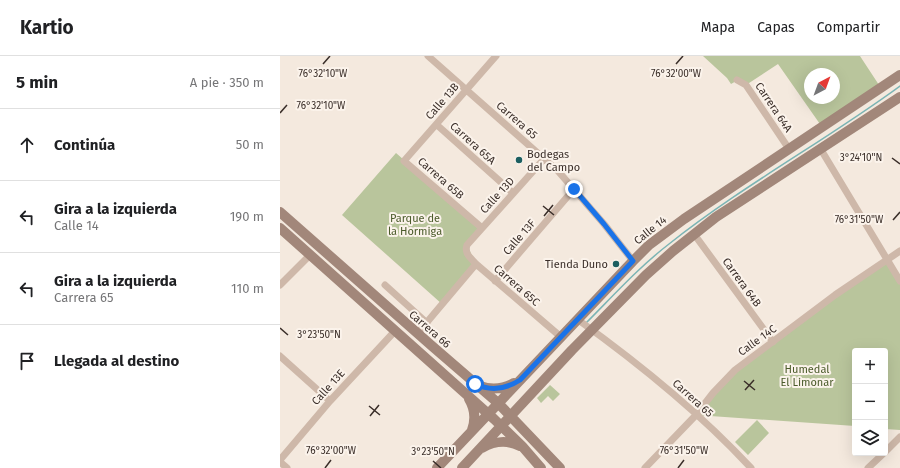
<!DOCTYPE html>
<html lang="es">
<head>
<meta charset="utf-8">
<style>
  body { margin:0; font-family:"Fira Sans",sans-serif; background:#f6f6f6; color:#202124 }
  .controls { position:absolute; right:12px; bottom:12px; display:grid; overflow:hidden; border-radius:4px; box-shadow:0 4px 16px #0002 }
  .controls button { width:36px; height:36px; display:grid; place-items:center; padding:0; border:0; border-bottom:1px solid #e0e0e0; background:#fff; color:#202124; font:20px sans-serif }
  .compass { position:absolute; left:524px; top:12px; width:36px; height:36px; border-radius:50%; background:#fff; box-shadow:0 4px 16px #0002; rotate:41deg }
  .stop { position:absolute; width:12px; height:12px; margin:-9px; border:3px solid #1a73e8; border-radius:50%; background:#fff }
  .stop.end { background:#1a73e8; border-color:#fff; box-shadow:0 1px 4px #0008 }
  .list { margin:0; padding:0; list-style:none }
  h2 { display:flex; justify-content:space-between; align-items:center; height:52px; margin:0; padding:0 16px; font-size:17px }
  h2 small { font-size:13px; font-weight:400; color:#757577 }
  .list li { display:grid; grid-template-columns:26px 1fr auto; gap:12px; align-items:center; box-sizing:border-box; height:72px; padding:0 16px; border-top:1px solid #e0e0e0 }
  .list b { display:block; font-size:15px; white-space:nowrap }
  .list p { margin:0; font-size:13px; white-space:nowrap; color:#757577 }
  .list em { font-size:13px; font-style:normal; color:#757577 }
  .icon { flex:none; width:22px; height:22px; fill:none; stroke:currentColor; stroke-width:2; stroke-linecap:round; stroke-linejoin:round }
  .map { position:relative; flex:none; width:620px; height:412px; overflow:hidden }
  header { display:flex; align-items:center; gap:24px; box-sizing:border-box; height:56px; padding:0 20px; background:#fff; border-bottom:1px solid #e0e0e0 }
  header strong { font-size:19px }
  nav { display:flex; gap:22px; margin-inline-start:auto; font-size:14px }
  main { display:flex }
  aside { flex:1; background:#fff }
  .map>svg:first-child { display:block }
</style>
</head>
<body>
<header>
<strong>Kartio</strong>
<nav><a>Mapa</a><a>Capas</a><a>Compartir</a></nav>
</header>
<main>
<aside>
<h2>5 min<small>A pie · 350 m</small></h2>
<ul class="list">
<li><svg class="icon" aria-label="ahead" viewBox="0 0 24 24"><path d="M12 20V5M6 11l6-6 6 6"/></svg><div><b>Continúa</b></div><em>50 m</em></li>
<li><svg class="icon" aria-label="left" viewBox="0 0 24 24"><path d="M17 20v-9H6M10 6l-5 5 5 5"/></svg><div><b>Gira a la izquierda</b><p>Calle 14</p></div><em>190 m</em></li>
<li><svg class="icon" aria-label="left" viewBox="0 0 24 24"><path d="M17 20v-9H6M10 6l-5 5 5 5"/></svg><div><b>Gira a la izquierda</b><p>Carrera 65</p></div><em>110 m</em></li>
<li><svg class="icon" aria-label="arrive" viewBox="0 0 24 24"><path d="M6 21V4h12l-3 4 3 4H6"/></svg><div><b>Llegada al destino</b></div></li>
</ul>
</aside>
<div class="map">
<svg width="620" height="412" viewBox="0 0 620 412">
  <rect width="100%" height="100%" fill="#f4e9de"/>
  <path fill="#b9c59c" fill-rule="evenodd" d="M423,0H580L599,29L542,71L498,8L466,29L458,24L451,28L447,22ZM530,18H554V42H530Z
    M116,97L202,172L187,189L196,208L162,248L62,159Z
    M607,204L620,225V374L605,373V295H575V370L416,359L444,324Z
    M270,329L280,338L273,345L268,340L261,347L257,342Z
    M477,364L489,377L468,399L455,386Z"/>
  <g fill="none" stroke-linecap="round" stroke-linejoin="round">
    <path stroke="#7bb4b4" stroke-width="1.5" d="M306,267C333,240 359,211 389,188C462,130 545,85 620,30"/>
    <path stroke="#ceb8a9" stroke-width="7" d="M148,0L278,115L324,168L353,205
      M457,24L466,29L509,93
      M157,69L233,137
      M540,92L620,225
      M264,103L187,189C184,198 191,202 196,208L281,281
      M202,172L124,105L216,0
      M414,178L493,286
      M215,225L294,133
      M0,229L30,199
      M105,229L147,267
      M297,263C357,306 421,358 471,412
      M137,278L196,208
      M0,300L50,345
      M605,396L620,381
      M0,404L50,345L115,275
      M0,406L7,412
      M365,412L416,359L433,337L455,314L555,239L620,195
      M588,412L604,397"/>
    <path stroke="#a2877a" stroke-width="10" d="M0,156L152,290L218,347L280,412
      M0,172L214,363L242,390L261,412
      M200,330C211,334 223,333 234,327
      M189,343C195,353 196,363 192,374
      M202,392C214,385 228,384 240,390
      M157,412L353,205L369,189L404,163L620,19
      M182,412L292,294L366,219L393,195L436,161L620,41"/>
  </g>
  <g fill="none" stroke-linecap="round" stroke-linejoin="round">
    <path stroke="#1a73e8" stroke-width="5" d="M195,328C210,335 226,333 240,324L353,205L324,168L294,133"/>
  </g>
  <path fill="none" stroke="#3a2e29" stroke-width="1.5" d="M43,8L50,0M396,8L403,0M0,57L7,49M612,102L620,108M263,150L274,159M264,160L273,149M613,164L620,156M0,272L8,279M464,325L475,334M465,334L474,324M89,350L100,359M90,360L99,349M153,405L161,412M45,412L51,404M398,412L404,404"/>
  <g fill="#1b5e60" stroke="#fbf3eb" stroke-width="1.5">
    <circle cx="239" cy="104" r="4"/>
    <circle cx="336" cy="208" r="4"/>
  </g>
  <g text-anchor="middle" stroke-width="4" stroke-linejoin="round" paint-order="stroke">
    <g font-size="11" fill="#3a2e29" stroke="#fbf3eb">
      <text transform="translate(162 45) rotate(-49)" y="4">Calle 13B</text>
      <text transform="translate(494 51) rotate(56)" y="4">Carrera 64A</text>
      <text transform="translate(237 64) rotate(41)" y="4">Carrera 65</text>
      <text transform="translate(193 87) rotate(42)" y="4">Carrera 65A</text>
      <text transform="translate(161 122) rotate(41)" y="4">Carrera 65B</text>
      <text transform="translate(217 139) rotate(-48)" y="4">Calle 13D</text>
      <text transform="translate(370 174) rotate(-39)" y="4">Calle 14</text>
      <text transform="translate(239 181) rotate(-49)" y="4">Calle 13F</text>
      <text transform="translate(462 226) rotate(54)" y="4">Carrera 64B</text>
      <text transform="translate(237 229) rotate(41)" y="4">Carrera 65C</text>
      <text transform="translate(150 273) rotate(41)" y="4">Carrera 66</text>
      <text transform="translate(477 284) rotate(-36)" y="4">Calle 14C</text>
      <text transform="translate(48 331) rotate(-48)" y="4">Calle 13E</text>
      <text transform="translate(413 342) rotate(42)" y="4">Carrera 65</text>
    </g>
    <g font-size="11" fill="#3a2e29" stroke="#fbf3eb" text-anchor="start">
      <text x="247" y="102">Bodegas<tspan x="247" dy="13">del Campo</tspan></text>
      <text x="328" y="212" text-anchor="end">Tienda Duno</text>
    </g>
    <g font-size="11" fill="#4b5b2b" stroke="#fbf3eb">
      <text x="135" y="166">Parque de<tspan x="135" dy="13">la Hormiga</tspan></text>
      <text x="527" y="317">Humedal<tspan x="527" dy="13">El Limonar</tspan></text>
    </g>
  </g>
  <g font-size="10" text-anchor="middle" fill="#3a2e29" stroke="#fbf3eb" stroke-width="4" stroke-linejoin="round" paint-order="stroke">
    <text x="396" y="21">76°32'00"W</text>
    <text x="43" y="21">76°32'10"W</text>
    <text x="41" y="53">76°32'10"W</text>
    <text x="581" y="105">3°24'10"N</text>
    <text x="579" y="167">76°31'50"W</text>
    <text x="39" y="282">3°23'50"N</text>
    <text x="51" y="398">76°32'00"W</text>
    <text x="404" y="398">76°31'50"W</text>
    <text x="153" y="399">3°23'50"N</text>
  </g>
</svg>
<div class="controls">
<button>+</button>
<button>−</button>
<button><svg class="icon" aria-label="layers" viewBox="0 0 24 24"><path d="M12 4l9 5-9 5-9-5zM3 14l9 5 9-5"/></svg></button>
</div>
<svg class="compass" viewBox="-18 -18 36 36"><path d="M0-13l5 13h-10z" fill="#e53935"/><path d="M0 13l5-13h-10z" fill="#757577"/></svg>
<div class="stop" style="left:195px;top:328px"></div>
<div class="stop end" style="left:294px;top:133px"></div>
</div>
</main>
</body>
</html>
